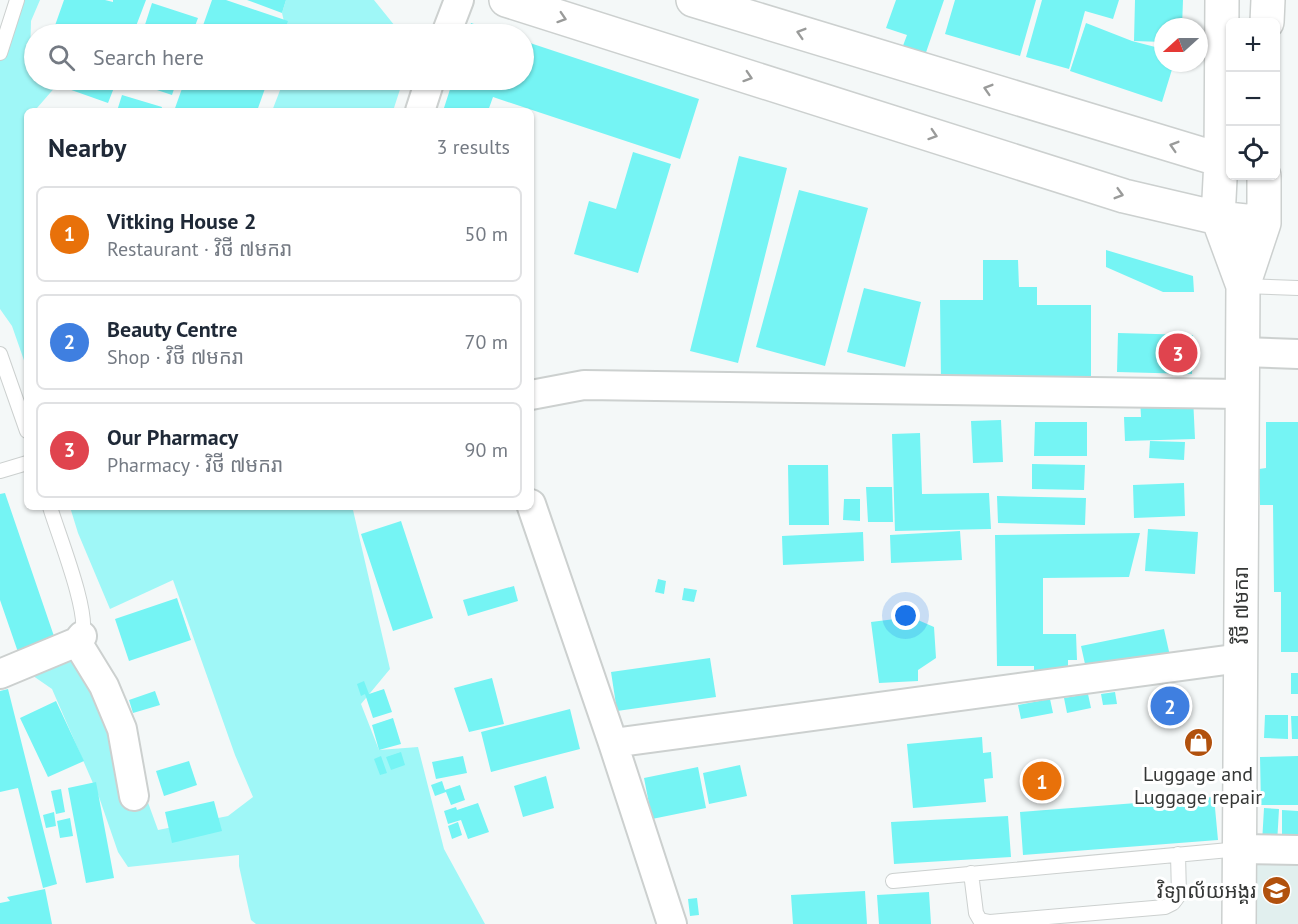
<!DOCTYPE html>
<html lang="en">
<head>
<meta charset="utf-8">
<style>
  body { margin:0; font-family:"PT Sans","Noto Sans Khmer",sans-serif; background:#f6f6f7; color:#1f2937 }
  .controls { position:absolute; right:18px; top:18px; display:grid; overflow:hidden; border-radius:9px; box-shadow:0 2px 4px #0004 }
  .controls button { width:54px; height:54px; display:grid; place-items:center; padding:0; border:0; border-bottom:2px solid #e0e1e3; background:#fff; color:#1f2937; font:30px sans-serif }
  .compass { position:absolute; left:1154px; top:18px; width:54px; height:54px; border-radius:50%; background:#fff; box-shadow:0 2px 4px #0004; rotate:249deg }
  .you { position:absolute; left:906px; top:616px; width:21px; height:21px; margin:-15px; border:4px solid #fff; border-radius:50%; background:#1a73e8; box-shadow:0 0 0 9px #1a73e833 }
  .badge { display:grid; place-items:center; width:39px; height:39px; border-radius:50%; background:#b1510d; color:#fff; font-size:20px; font-weight:700 }
  .pin { position:absolute; translate:-50% -50%; border:3px solid #fff; box-shadow:0 2px 6px #0006 }
  .list { margin:0; padding:0; list-style:none }
  h2 { display:flex; justify-content:space-between; align-items:center; height:78px; margin:0; padding:0 24px; font-size:26px }
  h2 small { font-size:20px; font-weight:400; color:#747a83 }
  .list li { display:grid; grid-template-columns:39px 1fr auto; gap:18px; align-items:center; box-sizing:border-box; height:96px; margin:0 12px 12px; padding:0 12px; border:2px solid #e0e1e3; border-radius:9px }
  .list b { display:block; font-size:22px; white-space:nowrap }
  .list p { margin:0; font-size:20px; white-space:nowrap; color:#747a83 }
  .list em { font-size:20px; font-style:normal; color:#747a83 }
  .icon { flex:none; width:33px; height:33px; fill:none; stroke:currentColor; stroke-width:2; stroke-linecap:round; stroke-linejoin:round }
  .map { position:relative; flex:none; width:1298px; height:924px; overflow:hidden }
  .search { position:absolute; background:#fff; box-shadow:0 2px 4px #0004; left:24px; top:24px; width:510px; height:66px; display:flex; align-items:center; gap:15px; box-sizing:border-box; padding:0 21px; border-radius:33px; color:#747a83; font-size:22px }
  .panel { position:absolute; background:#fff; box-shadow:0 2px 4px #0004; left:24px; top:108px; width:510px; height:402px; border-radius:9px }
  .map>svg:first-child { display:block }
</style>
</head>
<body>
<div class="map">
<svg width="1298" height="924" viewBox="0 0 1298 924">
  <rect width="100%" height="100%" fill="#f4f8f8"/>
  <path fill="#e1efee" d="M1257,857L1298,858V924H1257Z"/>
  <path fill="#9ff7f7" d="M22,0H40L31,21L30,59L34,63V80H51L57,85L37,108L41,111H27V369L12,326L0,309V61Z
    M286,0H374L399,31L400,34H287L282,13Z
    M284,80H403L393,111H272Z
    M70,507H362L353,510L390,669L361,704L379,750L418,747L444,849L485,924H256L251,920L239,866V855L128,867L118,852L99,797L52,689L26,671L90,643L158,830L228,816L253,797L235,755L173,580L110,609L78,533Z"/>
  <path fill="#75f4f4" d="M64,0H105L113,2V0H146L133,34H52Z
    M212,0H226L288,21L283,34H200Z
    M247,0H286L282,13Z
    M896,0H944L921,67L898,59L907,35L886,28Z
    M955,0H1036L1020,56L945,34Z
    M1042,0H1119L1113,19L1085,11L1069,69L1026,57Z
    M1135,0H1183L1182,27H1163V42L1134,41Z
    M152,3L198,18L192,34H142Z
    M471,23L504,34H468Z
    M1086,23L1132,41L1163,49V63H1174L1162,102L1070,71Z
    M524,41L699,99L680,159L493,97L488,111H443L453,80H524Z
    M43,80H117L108,103Z
    M127,80H177L172,95Z
    M185,80H268L257,111H174Z
    M122,95L162,107L161,111H117Z
    M633,152L671,164L638,273L574,254L589,201L616,209Z
    M739,156L787,168L738,363L690,351Z
    M799,190L868,208L825,366L756,347Z
    M1106,250L1193,276L1194,292H1163L1106,267Z
    M983,260H1018L1019,287H1037V305H1091V381L941,382L940,300H983Z
    M864,288L921,302L905,367L847,352Z
    M1118,333L1193,335L1192,374L1117,372Z
    M1193,397L1195,439L1125,441L1124,417H1141L1140,398Z
    M1001,420L1003,462L973,463L971,421Z
    M1035,422H1087V456H1034Z
    M1266,422H1298V652H1281V592H1274L1273,505H1260L1259,469L1266,468Z
    M920,433L922,494L989,493L991,529L895,531L892,434Z
    M1150,441L1185,442L1184,460L1149,458Z
    M1032,464L1085,465L1084,490L1032,489Z
    M788,465H828L829,525H789Z
    M1184,483L1185,516L1134,518L1133,485Z
    M866,487H892L893,522H868Z
    M5,493L56,642L19,655L0,600V494Z
    M997,496L1086,498L1085,525L998,523Z
    M844,499H860V521L843,520Z
    M401,521L433,618L393,631L361,534Z
    M1148,529L1198,532L1195,574L1145,571Z
    M960,531L962,560L891,563L890,535Z
    M863,532L864,561L783,565L782,536Z
    M1140,533L1129,577L1043,578V634H1076L1077,660H1068V677H1034V666H997L995,535Z
    M658,579L666,581L664,594L655,592Z
    M514,586L518,601L468,616L463,600Z
    M684,588L697,590L694,602L682,600Z
    M177,598L191,640L129,661L115,619Z
    M911,617L934,627L936,658L918,670V681L879,683L871,622Z
    M1164,629L1170,656L1087,673L1081,646Z
    M710,658L716,697L617,711L611,672Z
    M1291,673H1298V694H1291Z
    M492,678L504,724L469,732L454,688Z
    M364,681L369,694L384,689L392,712L373,718L365,694L361,696L357,684Z
    M8,689L57,884L43,888L18,788L0,792V691Z
    M155,691L160,705L133,713L129,700Z
    M1115,692L1117,704L1103,705L1101,694Z
    M1088,694L1091,708L1067,713L1064,698Z
    M1050,699L1053,713L1021,719L1018,705Z
    M56,701L84,761L48,777L20,718Z
    M570,709L580,749L491,772L481,732Z
    M1265,715H1288V739L1264,738Z
    M1291,716H1298V739H1292Z
    M393,718L401,744L379,750L372,725Z
    M982,737L983,753L991,752L993,778L984,779L986,802L913,808L907,744Z
    M401,752L405,765L391,770L386,757Z
    M381,756L387,773L380,775L374,759Z
    M463,756L467,773L436,779L432,762Z
    M1298,756V805H1261L1260,757Z
    M189,761L197,785L164,796L156,771Z
    M740,765L747,796L709,804L703,773Z
    M698,767L706,808L652,819L644,778Z
    M1058,767L1060,787L1029,791L1026,771Z
    M546,776L554,808L523,817L514,786Z
    M442,781L445,790L460,785L465,800L451,805L446,792L435,796L431,785Z
    M96,782L114,878L86,883L68,788Z
    M61,789L65,812L56,814L51,791Z
    M1214,797L1218,840L1023,855L1020,812Z
    M214,801L222,831L172,843L165,812Z
    M478,803L489,832L468,839L461,820L448,824L444,811L456,807L457,810Z
    M1264,808L1279,809L1277,844L1262,843Z
    M1282,810L1298,811V843H1282Z
    M54,812L56,826L46,828L43,815Z
    M1008,816L1011,857L894,864L891,822Z
    M70,818L73,836L60,838L57,821Z
    M458,822L462,835L452,839L448,826Z
    M45,889L52,924H0V903L10,901L7,897Z
    M865,891L867,924H793L791,895Z
    M929,892L931,924H879L877,895Z
    M697,898L699,915L690,916L688,899Z"/>
  <g fill="none" stroke-linecap="round" stroke-linejoin="round">
    <defs>
      <path id="service" d="M0,53L17,0
        M1243,286L1298,288
        M0,354L27,431
        M0,471L27,463
        M50,507C58,534 90,613 82,636
        M971,873L976,913L980,920L990,922L1165,907L1173,903L1179,895L1178,854
        M893,881L1240,849"/>
      <path id="minor" d="M446,34L459,0
        M420,111L430,80
        M1243,352L1298,354
        M531,395L584,385L1242,394
        M531,504L613,743L672,924
        M77,642L104,686L122,729L134,796
        M0,674L77,642L82,636
        M613,743L1241,658
        M1240,849L1298,850"/>
      <path id="secondary" d="M506,0L1124,196L1218,218L1264,223
        M693,0L1221,160L1230,161
        M1222,0L1221,160L1218,218L1243,286
        M1267,22L1268,0
        M1239,924L1243,286L1264,223V176"/>
    </defs>
    <use href="#service" stroke="#ccd0cf" stroke-width="16"/>
    <use href="#minor" stroke="#ccd0cf" stroke-width="32"/>
    <use href="#secondary" stroke="#ccd0cf" stroke-width="36"/>
    <use href="#service" stroke="#fff" stroke-width="14"/>
    <use href="#minor" stroke="#fff" stroke-width="28"/>
    <use href="#secondary" stroke="#fff" stroke-width="33"/>
  </g>
  <defs><path id="oneway-chevron" d="M-2-3.5L2.5 0L-2 3.5" fill="none" stroke-width="1.6" stroke-linecap="round" stroke-linejoin="round" transform="scale(1.5)"/></defs>
  <g stroke="#9a9b9a">
    <use href="#oneway-chevron" transform="translate(562 18) rotate(18)"/>
    <use href="#oneway-chevron" transform="translate(801 33) rotate(-163)"/>
    <use href="#oneway-chevron" transform="translate(748 77) rotate(18)"/>
    <use href="#oneway-chevron" transform="translate(988 89) rotate(-163)"/>
    <use href="#oneway-chevron" transform="translate(933 135) rotate(18)"/>
    <use href="#oneway-chevron" transform="translate(1174 146) rotate(-163)"/>
    <use href="#oneway-chevron" transform="translate(1119 194) rotate(16)"/>
  </g>
  <defs>
    <symbol id="shop-disc" viewBox="-11 -11 22 22"><circle r="9.5" fill="#b1510d" stroke="#fff"/><path d="M-5-2.5h2.3a2.7 3.5 0 0 1 5.4 0H5L5.5 6h-11ZM-1.5-2.5h3a1.5 2.3 0 0 0-3 0Z" fill="#fff"/></symbol>
    <symbol id="school-disc" viewBox="-11 -11 22 22"><circle r="9.5" fill="#b1510d" stroke="#fff"/><path d="M0-5L7-2L0 1L-7-2ZM-4 1L0 2.5L4 1V4Q0 6-4 4Z" fill="#fff"/></symbol>
  </defs>
  <g fill-rule="evenodd">
    <use href="#shop-disc" x="1182" y="726" width="33" height="33"/>
    <use href="#school-disc" x="1260" y="874" width="33" height="33"/>
  </g>
  <g text-anchor="middle" stroke-width="6" stroke-linejoin="round" paint-order="stroke">
    <g font-size="20" fill="#353736" stroke="#fff">
      <text transform="translate(1241 605) rotate(-90)" y="7">វិថី ៧មករា</text>
    </g>
    <g font-size="20" fill="#353736" stroke="#fff">
      <text x="1198" y="781">Luggage and<tspan x="1198" dy="23">Luggage repair</tspan></text>
      <text x="1256" y="898" text-anchor="end">វិទ្យាល័យអង្គរ</text>
    </g>
  </g>
</svg>
<div class="controls">
<button>+</button>
<button>−</button>
<button><svg class="icon" aria-label="locate" viewBox="0 0 24 24"><circle cx="12" cy="12" r="6"/><path d="M12 2v4M12 18v4M2 12h4M18 12h4"/></svg></button>
</div>
<svg class="compass" viewBox="-18 -18 36 36"><path d="M0-13l5 13h-10z" fill="#e53935"/><path d="M0 13l5-13h-10z" fill="#747a83"/></svg>
<div class="you"></div>
<div class="pin badge" style="left:1042px;top:781px;background:#e8710a">1</div>
<div class="pin badge" style="left:1170px;top:706px;background:#3f7fe0">2</div>
<div class="pin badge" style="left:1178px;top:353px;background:#e0444e">3</div>
<div class="search"><svg class="icon" aria-label="search" viewBox="0 0 24 24"><circle cx="10" cy="10" r="6"/><path d="M15 15l6 6"/></svg>Search here</div>
<section class="panel">
<h2>Nearby<small>3 results</small></h2>
<ul class="list">
<li><span class="badge" style="background:#e8710a">1</span><div><b>Vitking House 2</b><p>Restaurant · វិថី ៧មករា</p></div><em>50 m</em></li>
<li><span class="badge" style="background:#3f7fe0">2</span><div><b>Beauty Centre</b><p>Shop · វិថី ៧មករា</p></div><em>70 m</em></li>
<li><span class="badge" style="background:#e0444e">3</span><div><b>Our Pharmacy</b><p>Pharmacy · វិថី ៧មករា</p></div><em>90 m</em></li>
</ul>
</section>
</div>
</body>
</html>
